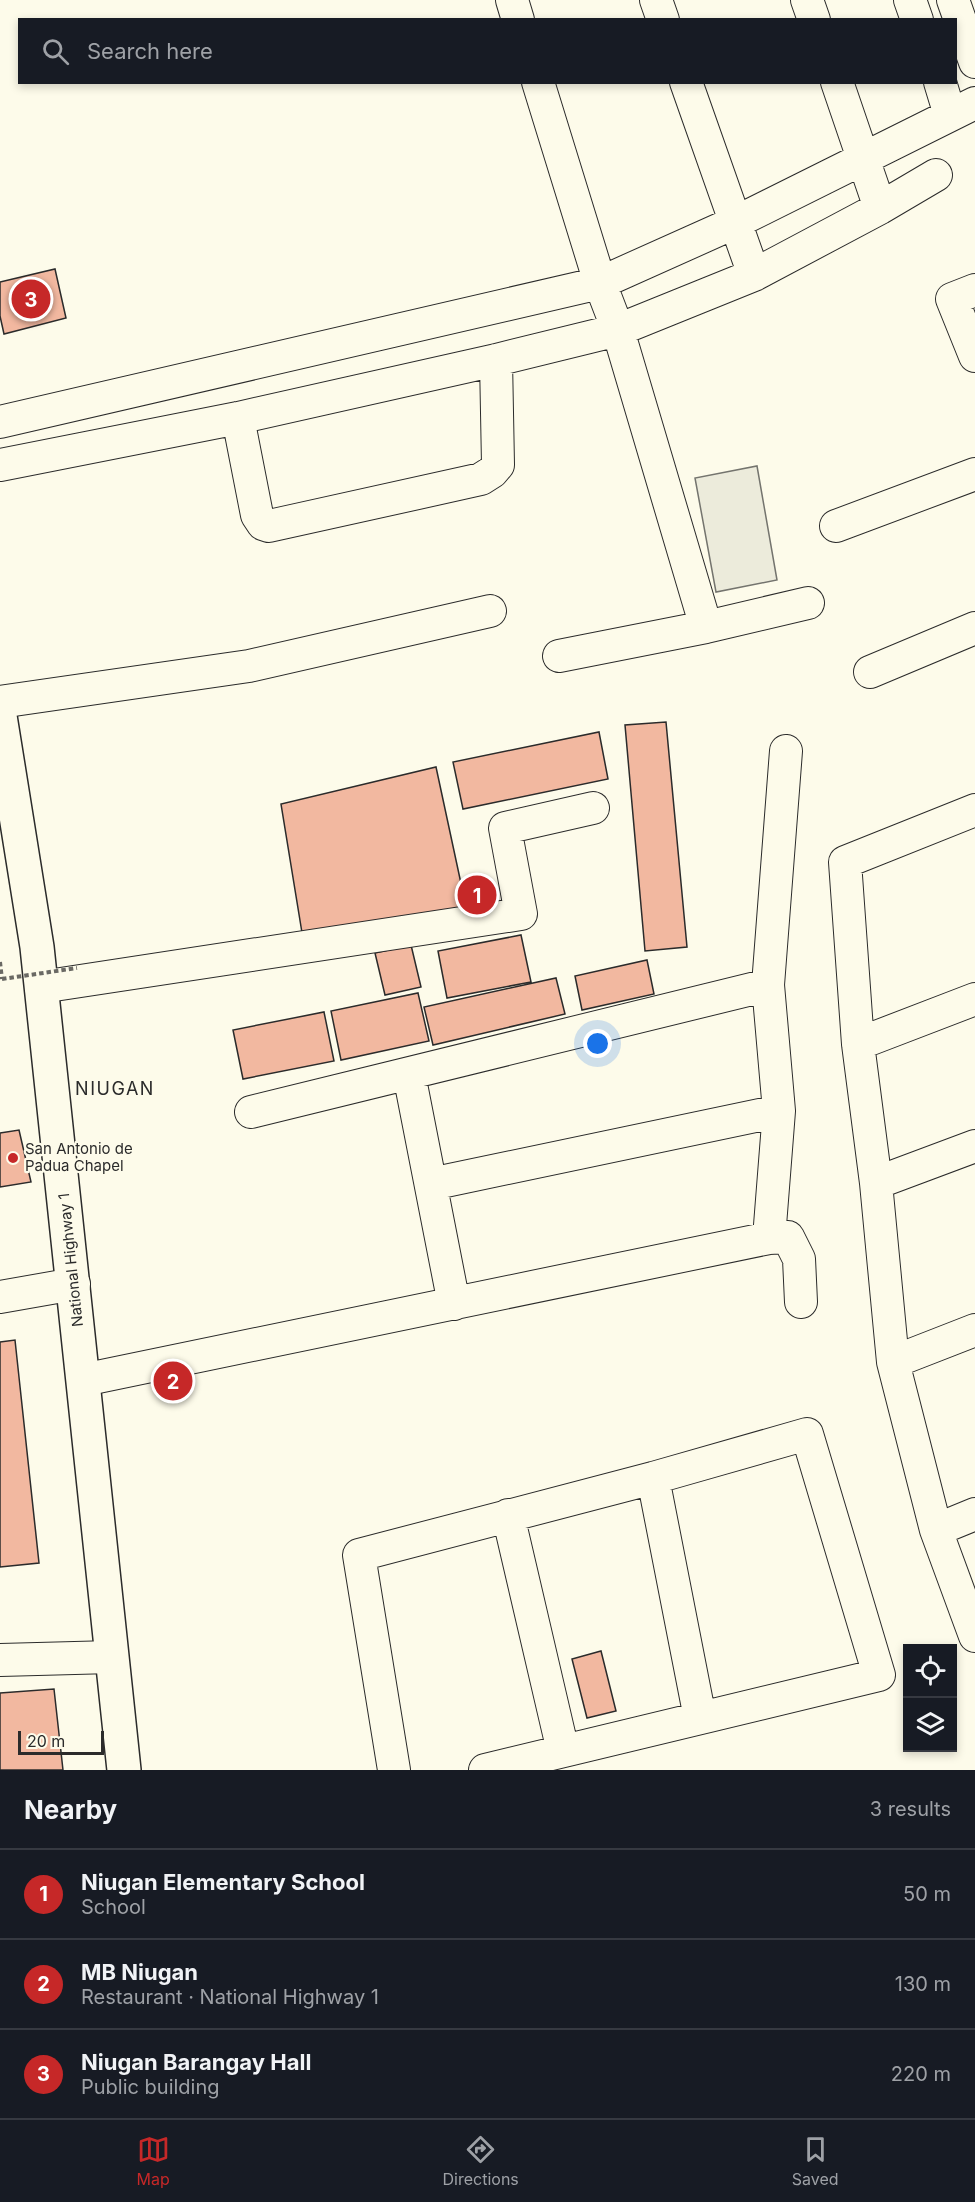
<!DOCTYPE html>
<html lang="en">
<head>
<meta charset="utf-8">
<style>
  body { margin:0; font-family:Inter,sans-serif; background:#20242c; color:#f1f3f6 }
  .controls { position:absolute; right:18px; bottom:18px; display:grid; overflow:hidden; border-radius:0px; box-shadow:0 3px 9px #0003 }
  .controls button { width:54px; height:54px; display:grid; place-items:center; padding:0; border:0; border-bottom:2px solid #363941; background:#171b24; color:#f1f3f6; font:30px sans-serif }
  .scale { position:absolute; left:18px; bottom:15px; width:86px; box-sizing:border-box; padding-left:6px; border:3px solid #2b2b2b; border-top:0; font-size:16px; line-height:21px; white-space:nowrap; color:#2b2b2b; -webkit-text-stroke:4px #fdfbea; paint-order:stroke }
  .you { position:absolute; left:598px; top:1044px; width:21px; height:21px; margin:-15px; border:4px solid #fff; border-radius:50%; background:#1a73e8; box-shadow:0 0 0 9px #1a73e833 }
  .badge { display:grid; place-items:center; width:39px; height:39px; border-radius:50%; background:#c62828; color:#fff; font-size:20px; font-weight:700 }
  .pin { position:absolute; translate:-50% -50%; border:3px solid #fff; box-shadow:0 2px 6px #0006 }
  .list { margin:0; padding:0; list-style:none }
  h2 { display:flex; justify-content:space-between; align-items:center; height:78px; margin:0; padding:0 24px; font-size:26px }
  h2 small { font-size:20px; font-weight:400; color:#9ea1a6 }
  .list li { display:grid; grid-template-columns:39px 1fr auto; gap:18px; align-items:center; box-sizing:border-box; height:90px; padding:0 24px; border-top:2px solid #363941 }
  .list b { display:block; font-size:22px; white-space:nowrap }
  .list p { margin:0; font-size:20px; white-space:nowrap; color:#9ea1a6 }
  .list em { font-size:20px; font-style:normal; color:#9ea1a6 }
  .icon { flex:none; width:33px; height:33px; fill:none; stroke:currentColor; stroke-width:2; stroke-linecap:round; stroke-linejoin:round }
  .map { position:relative; flex:none; width:975px; height:1770px; overflow:hidden }
  .search { position:absolute; background:#171b24; box-shadow:0 3px 9px #0003; left:18px; right:18px; top:18px; height:66px; display:flex; align-items:center; gap:15px; box-sizing:border-box; padding:0 21px; border-radius:0px; color:#9ea1a6; font-size:22px }
  .sheet { height:348px; background:#171b24 }
  nav { display:flex; justify-content:space-around; align-items:center; box-sizing:border-box; height:84px; border-top:2px solid #363941; background:#171b24; font-size:16px; color:#9ea1a6 }
  nav a { display:grid; justify-items:center; gap:3px }
  nav .on { color:#c62828 }
  .map>svg:first-child { display:block }
</style>
</head>
<body>
<div class="map">
<svg width="975" height="1770" viewBox="0 0 975 1770">
  <rect width="100%" height="100%" fill="#fdfbea"/>
  <path fill="#ecebdb" stroke="#74746e" stroke-width="1.5" d="M757,466L777,580L716,592L695,478Z"/>
  <path fill="#f2b8a0" stroke="#2b2b2b" stroke-width="1.5" d="M55,269L66,318L4,334L0,316V282Z
    M666,722L687,947L645,951L625,725Z
    M599,732L608,779L463,809L453,762Z
    M436,767L468,916L304,945L281,804Z
    M521,935L531,982L447,998L438,951Z
    M411,945L421,987L385,995L375,953Z
    M647,960L654,994L582,1010L575,976Z
    M556,978L565,1014L433,1045L424,1007Z
    M418,993L429,1041L341,1060L331,1011Z
    M324,1012L334,1061L243,1079L233,1030Z
    M19,1130L31,1182L0,1187V1133Z
    M15,1340L39,1563L0,1567V1342Z
    M601,1651L616,1711L587,1718L572,1659Z
    M54,1689L63,1770H0V1693Z"/>
  <g fill="none" stroke-linecap="round" stroke-linejoin="round">
    <defs>
      <path id="minor" d="M512,0L518,20
        M656,0L663,20
        M807,0L814,20
        M910,0L917,20
        M953,0L975,62
        M538,82L600,283L618,330L706,627
        M686,82L754,275
        M837,82L880,208
        M940,82L950,115
        M975,290L952,299L975,356
        M238,418L257,515L263,524L269,526L481,479L492,472L498,465L496,360
        M0,422L600,283L736,222L975,103
        M0,465L238,418L496,360L618,330L754,275L880,208L936,175
        M836,526L975,474
        M559,656L706,627L808,603
        M870,672L975,628
        M0,702L249,666L490,611
        M975,810L845,862L858,1044L876,1183L893,1362L936,1530L975,1636
        M41,987L521,914L505,828L593,808
        M858,1044L975,999
        M409,1074L454,1304
        M251,1112L768,985
        M876,1183L975,1146
        M431,1184L779,1111
        M769,1238L779,1111L768,985L786,751
        M0,1297L74,1284
        M893,1362L975,1330
        M83,1380L769,1238L788,1237L799,1259L801,1302
        M653,1478L700,1718
        M508,1515L563,1751
        M936,1530L975,1514
        M0,1660L112,1657
        M394,1770L359,1555L653,1478L807,1434L879,1675L485,1770"/>
      <path id="highway" d="M0,716L37,947L124,1770"/>
    </defs>
    <use href="#minor" stroke="#2b2b2b" stroke-width="34"/>
    <use href="#highway" stroke="#2b2b2b" stroke-width="36"/>
    <path stroke="#6a6964" stroke-width="4" stroke-dasharray="4.5 3" stroke-linecap="butt" d="M0,962L2,979"/>
    <use href="#minor" stroke="#fdfbea" stroke-width="32"/>
    <use href="#highway" stroke="#fdfbea" stroke-width="33"/>
    <path stroke="#6a6964" stroke-width="4" stroke-dasharray="4.5 3" stroke-linecap="butt" d="M2,979L77,968"/>
  </g>
  <circle fill="#c62828" stroke="#fdfbea" stroke-width="2" cx="13" cy="1158" r="6"/>
  <g text-anchor="middle" stroke-width="4.5" stroke-linejoin="round" paint-order="stroke">
    <g font-size="15" fill="#2b2b2b" stroke="#fdfbea" text-anchor="start">
      <text x="25" y="1154">San Antonio de<tspan x="25" dy="17">Padua Chapel</tspan></text>
    </g>
    <g font-size="15" fill="#2b2b2b" stroke="#fdfbea">
      <text transform="translate(71 1260) rotate(-96)" y="5">National Highway 1</text>
    </g>
    <g font-size="18" letter-spacing="1.5" fill="#2b2b2b" stroke="#fdfbea">
      <text x="115" y="1095">NIUGAN</text>
    </g>
  </g>
</svg>
<div class="controls">
<button><svg class="icon" aria-label="locate" viewBox="0 0 24 24"><circle cx="12" cy="12" r="6"/><path d="M12 2v4M12 18v4M2 12h4M18 12h4"/></svg></button>
<button><svg class="icon" aria-label="layers" viewBox="0 0 24 24"><path d="M12 4l9 5-9 5-9-5zM3 14l9 5 9-5"/></svg></button>
</div>
<div class="scale">20 m</div>
<div class="you"></div>
<div class="pin badge" style="left:477px;top:895px">1</div>
<div class="pin badge" style="left:173px;top:1381px">2</div>
<div class="pin badge" style="left:31px;top:299px">3</div>
<div class="search"><svg class="icon" aria-label="search" viewBox="0 0 24 24"><circle cx="10" cy="10" r="6"/><path d="M15 15l6 6"/></svg>Search here</div>
</div>
<section class="sheet">
<h2>Nearby<small>3 results</small></h2>
<ul class="list">
<li><span class="badge">1</span><div><b>Niugan Elementary School</b><p>School</p></div><em>50 m</em></li>
<li><span class="badge">2</span><div><b>MB Niugan</b><p>Restaurant · National Highway 1</p></div><em>130 m</em></li>
<li><span class="badge">3</span><div><b>Niugan Barangay Hall</b><p>Public building</p></div><em>220 m</em></li>
</ul>
</section>
<nav>
<a class="on"><svg class="icon" aria-label="map" viewBox="0 0 24 24"><path d="M3 6l6-2 6 2 6-2v14l-6 2-6-2-6 2zM9 4v14M15 6v14"/></svg>Map</a>
<a><svg class="icon" aria-label="directions" viewBox="0 0 24 24"><path d="M12 3l9 9-9 9-9-9zM9 14v-3h6M13 9l2 2-2 2"/></svg>Directions</a>
<a><svg class="icon" aria-label="saved" viewBox="0 0 24 24"><path d="M7 4h10v16l-5-4-5 4z"/></svg>Saved</a>
</nav>
</body>
</html>
